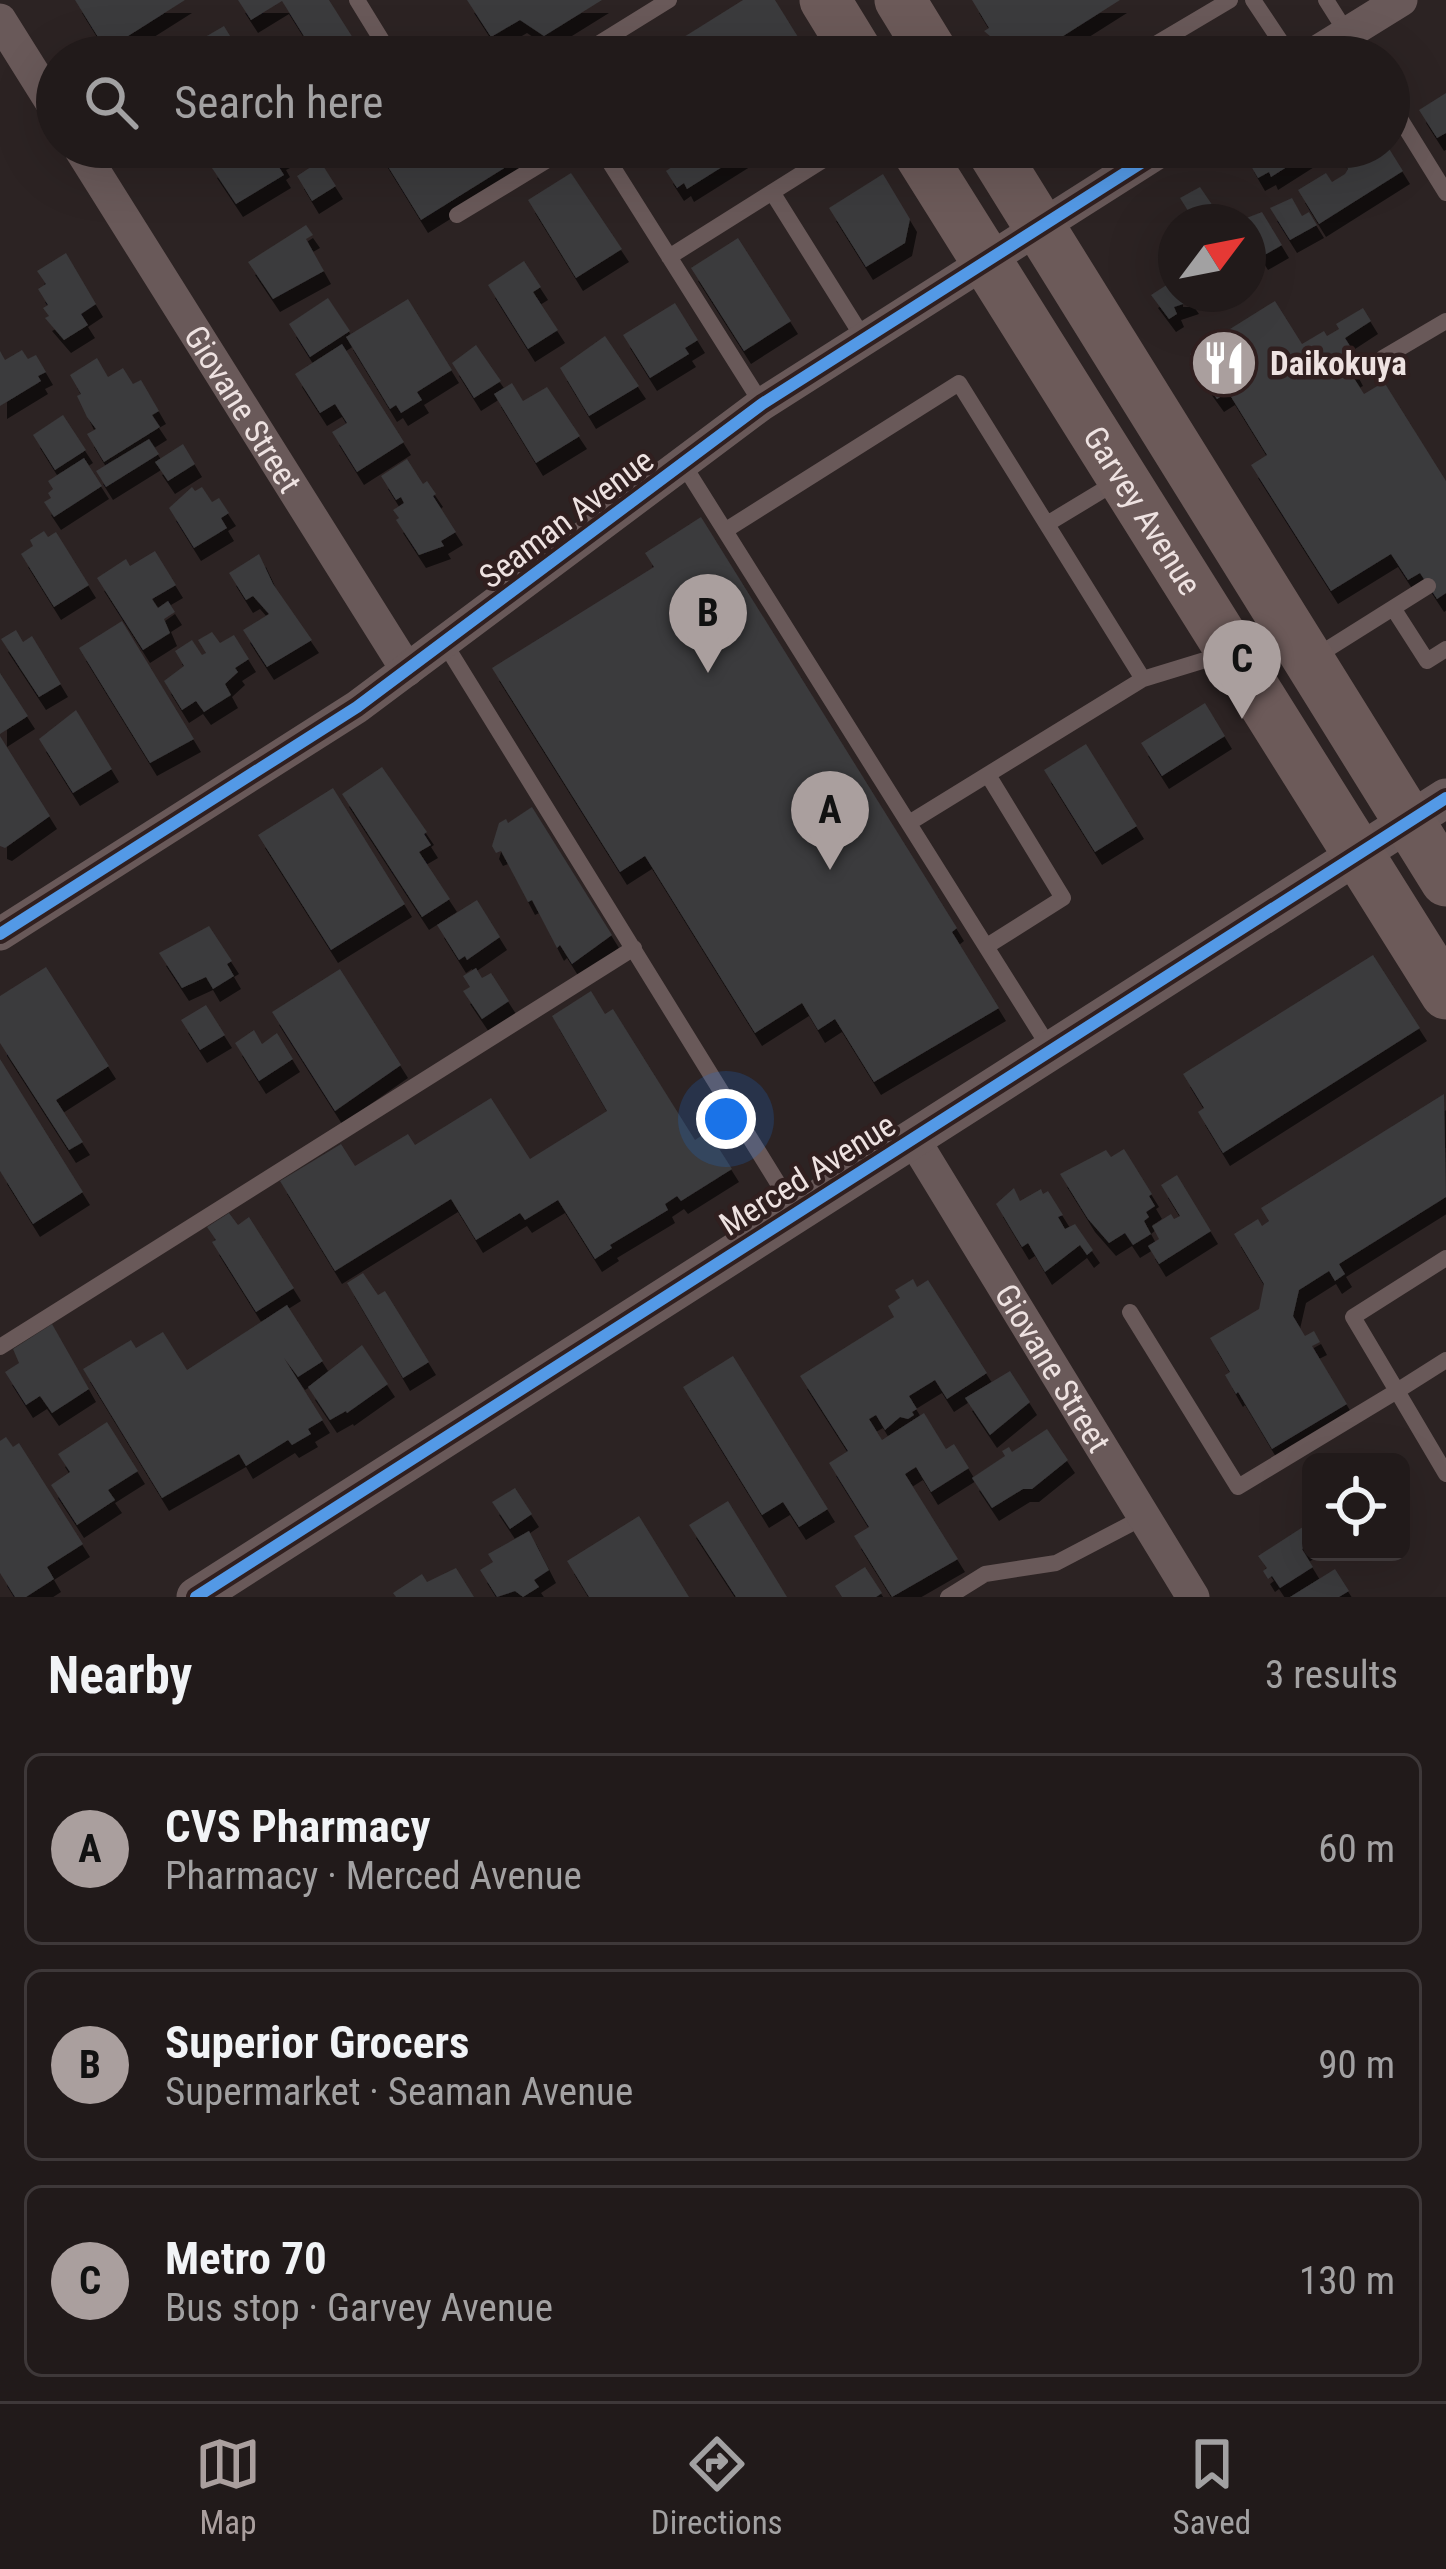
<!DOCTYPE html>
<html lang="en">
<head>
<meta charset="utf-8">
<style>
  body { margin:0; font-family:"Roboto Condensed",sans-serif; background:#292323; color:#f1f3f6 }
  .controls { position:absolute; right:36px; bottom:36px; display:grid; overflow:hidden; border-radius:18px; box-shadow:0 12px 48px #0002 }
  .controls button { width:108px; height:108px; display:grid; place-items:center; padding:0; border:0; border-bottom:3px solid #3e3839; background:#211a1a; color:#f1f3f6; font:60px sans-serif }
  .compass { position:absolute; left:1158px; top:204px; width:108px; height:108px; border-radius:50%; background:#211a1a; box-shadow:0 12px 48px #0002; rotate:58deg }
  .you { position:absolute; left:726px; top:1119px; width:42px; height:42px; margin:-30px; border:9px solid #fff; border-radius:50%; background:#1a73e8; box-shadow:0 0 0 18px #1a73e833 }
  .badge { display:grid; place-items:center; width:78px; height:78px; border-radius:50%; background:#aa9f9e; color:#111; font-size:39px; font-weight:700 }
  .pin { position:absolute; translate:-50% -99px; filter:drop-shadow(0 3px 6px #0008) }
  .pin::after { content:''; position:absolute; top:63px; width:42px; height:36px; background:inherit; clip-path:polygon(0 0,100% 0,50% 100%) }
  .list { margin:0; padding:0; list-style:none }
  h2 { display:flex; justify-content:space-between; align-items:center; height:156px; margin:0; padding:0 48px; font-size:51px }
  h2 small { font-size:39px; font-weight:400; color:#a2a1a2 }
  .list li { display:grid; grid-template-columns:78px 1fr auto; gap:36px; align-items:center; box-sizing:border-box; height:192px; margin:0 24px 24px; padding:0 24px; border:3px solid #3e3839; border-radius:18px }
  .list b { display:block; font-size:45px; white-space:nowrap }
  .list p { margin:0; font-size:39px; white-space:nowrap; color:#a2a1a2 }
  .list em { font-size:39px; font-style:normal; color:#a2a1a2 }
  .icon { flex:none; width:66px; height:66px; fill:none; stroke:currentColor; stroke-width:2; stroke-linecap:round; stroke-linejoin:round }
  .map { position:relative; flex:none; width:1446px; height:1597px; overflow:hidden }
  .search { position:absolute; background:#211a1a; box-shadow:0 12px 48px #0002; left:36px; right:36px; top:36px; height:132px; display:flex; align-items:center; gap:30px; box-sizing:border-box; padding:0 42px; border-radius:66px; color:#a2a1a2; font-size:45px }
  .sheet { height:804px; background:#211a1a }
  nav { display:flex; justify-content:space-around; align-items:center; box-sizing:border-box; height:168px; border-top:3px solid #3e3839; background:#211a1a; font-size:33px; color:#a2a1a2 }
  nav a { display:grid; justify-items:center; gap:6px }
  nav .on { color:#aa9f9e }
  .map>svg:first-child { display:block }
</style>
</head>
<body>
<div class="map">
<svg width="1446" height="1597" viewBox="0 0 1446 1597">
  <defs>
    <filter id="shadow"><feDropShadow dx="7" dy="13" stdDeviation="0" flood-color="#0009"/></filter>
  </defs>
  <rect width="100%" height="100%" fill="#2c2323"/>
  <path fill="#3b3a3c" filter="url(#shadow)" d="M75,0H185L106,50Z
    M238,0H329L365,57H317L282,1L251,20Z
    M467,0H602L544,36L520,20L491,37Z
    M743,0H775L798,37L765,57H652Z
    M972,0H1120L1030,57H992L987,48L997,42L984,31L989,28Z
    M224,26L241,54L173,57L195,43Z
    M1446,93V133L1437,138L1419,110Z
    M239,147H281L285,154L279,157L283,164L279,167L284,175L236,204L210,165Z
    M376,147H538L421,220Z
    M660,147H754L687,189L684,183L677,188L666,171L672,167Z
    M1262,147L1270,150L1310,147L1312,151L1271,177L1269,172L1258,178L1247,159Z
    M1340,147H1388L1403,171L1319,224L1298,190L1326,173L1332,182L1345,174L1348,169L1336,149Z
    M320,161L336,186L312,201L297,176Z
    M571,173L622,249L576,278L528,200Z
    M883,174L910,219L905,243L866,267L829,208Z
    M1200,187L1215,209L1195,222L1180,198Z
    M1292,198L1302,216L1309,212L1317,225L1290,240L1270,208Z
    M1262,212L1282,245L1261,257L1248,236V222H1236Z
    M306,225L313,235L306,239L324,271L273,299L248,262Z
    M738,238L791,321L744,351L691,268Z
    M66,253L96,304L81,314L88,325L64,340L45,318L49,316L43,308L48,305L38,289L46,284L37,271Z
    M524,261L541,287L533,292L558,330L528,349L488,285Z
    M1176,279V294H1187L1192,301L1174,307L1177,314L1169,319L1151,295Z
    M328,298L350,331L310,357L289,324Z
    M408,299L452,370L417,392L422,400L401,413L396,405L390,409L346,337Z
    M1275,301L1302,344L1324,331L1327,336L1339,329L1336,324L1363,308L1371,321L1345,338L1355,354L1348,358L1356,373L1352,375L1364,394L1384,382L1446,481V593L1437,599L1420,573L1408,580L1391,554L1331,591L1251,465L1267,455L1228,392L1217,399L1196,370L1198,368L1190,354Z
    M675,303L698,340L685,348L689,354L650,378L623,335Z
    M605,336L639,386L589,416L560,368Z
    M342,344L404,442L357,472L332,432L347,423L335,404L320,413L295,374Z
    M476,345L501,381L474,398L452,363Z
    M22,350L28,359L36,355L46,372L38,376L41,381L0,406V351L5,360Z
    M97,358L108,377L123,368L133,384L141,380L159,411L152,415L160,427L104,462L87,434L96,429L87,417L77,396L81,394L70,375Z
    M512,383L523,401L547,387L580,436L536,463L494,394Z
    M63,415L86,450L55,470L33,435Z
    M149,439L159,454L106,487L96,471Z
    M183,444L195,464L168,481L155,462Z
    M84,458L102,486L54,517L44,502L51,498L48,493L53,489L48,481Z
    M407,459L423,484L427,481L436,494L433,496L456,532L441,541L444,546L419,555L396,520L399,518L393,510L404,503L401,497L396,500L381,476Z
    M192,487L195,491L202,487L212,502L219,498L229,513L221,518L227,528L194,548L169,508Z
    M701,517L957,928L952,932L999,1008L874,1082L835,1019L818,1030L802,1003L755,1033L645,856L620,872L492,668L654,567L645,553Z
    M44,531L48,537L56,532L89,585L54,607L21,554L33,546L30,540Z
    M155,551L176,585L152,599L158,608L168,601L175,612L164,619L170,633L143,650L97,578L126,559L130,566Z
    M259,554L273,584L312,640L267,667L243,630L269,614L253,596L246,600L229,573Z
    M122,621L194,739L150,763L79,648Z
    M16,630L23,642L32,636L61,684L39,697L1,639Z
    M212,632L220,643L234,635L249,659L235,668L238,672L225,684L231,695L204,712L196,701L182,710L164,681L184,666L175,651L192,640L202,655L206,653L198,640Z
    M0,673L28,716L0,734Z
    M1205,703L1225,736L1162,776L1141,743Z
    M76,710L112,769L73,793L39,739Z
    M0,736L50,816L5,848L0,846Z
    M1086,744L1137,826L1095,852L1044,770Z
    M382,767L427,832L424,834L431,845L419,852L450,899L422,917L342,794Z
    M333,788L405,904L331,950L258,835Z
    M532,807L612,935L572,964L560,945L557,948L532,900L528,902L501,851L496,853L492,846L499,823L506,819L508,823Z
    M477,900L500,937L467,960L465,956L459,960L437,925Z
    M209,926L232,961L227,964L234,976L213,989L206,977L182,988L159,953Z
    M1373,955L1420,1028L1223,1153L1198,1112L1204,1108L1183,1074Z
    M46,967L109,1066L56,1100L83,1142L69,1150L0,1043V996Z
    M476,968L482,978L491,973L509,1001L482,1019L463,991L470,987L463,976Z
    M340,969L401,1065L335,1111L272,1012Z
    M591,991L605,1014L613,1009L695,1140L708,1131L732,1169L681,1201L677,1196L665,1204L668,1210L610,1245L612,1248L595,1259L558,1200L525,1220L520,1213L476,1240L451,1199L335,1271L280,1181L341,1144L355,1166L408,1134L415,1145L491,1098L530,1159L607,1111L552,1016Z
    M206,1005L225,1035L200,1050L181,1020Z
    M254,1030L262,1044L277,1033L293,1059L259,1081L235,1043Z
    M0,1059L83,1192L33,1224L0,1171Z
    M1444,1094L1446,1197L1339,1264L1345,1274L1335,1281L1329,1271L1299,1290L1293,1316L1305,1336L1314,1331L1320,1342L1312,1346L1347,1404L1272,1449L1238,1392L1236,1394L1225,1375L1230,1372L1210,1338L1259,1309L1264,1284L1234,1234L1258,1219L1262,1226L1269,1221L1261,1208Z
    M1124,1149L1152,1194L1149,1196L1155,1206L1146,1212L1149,1217L1144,1221L1151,1234L1133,1245L1125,1233L1109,1243L1088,1219L1060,1174L1106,1150L1111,1157Z
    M1177,1175L1211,1231L1159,1264L1148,1246L1159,1239L1152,1226L1171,1214L1174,1219L1180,1216L1161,1185Z
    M1014,1188L1020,1201L1041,1189L1043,1194L1048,1191L1063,1215L1058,1217L1065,1229L1075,1224L1093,1250L1087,1255L1080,1245L1045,1272L1028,1243L1022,1247L996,1204Z
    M229,1213L238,1225L249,1217L294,1288L256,1312L212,1242L216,1240L207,1227Z
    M363,1273L378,1295L385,1291L429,1362L403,1378L347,1283Z
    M913,1279L917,1287L928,1280L987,1373L947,1399L935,1380L909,1396L917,1409L912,1412L914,1415L908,1419L900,1417L885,1430L876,1415L869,1419L882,1440L924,1413L946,1449L954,1444L969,1468L931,1492L916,1467L905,1474L958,1559L892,1597L854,1536L869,1527L829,1463L848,1451L800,1376L894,1317L888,1306L900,1298L895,1290Z
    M287,1305L323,1361L298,1377L284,1358L323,1420L308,1429L311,1434L292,1445L288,1440L246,1466L239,1454L162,1498L83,1369L131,1340L136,1348L163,1332L187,1370Z
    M52,1324L89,1389L52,1413L40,1396L26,1405L5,1372L19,1363L13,1349Z
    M362,1345L388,1384L347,1413L346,1411L330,1420L308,1387Z
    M733,1356L828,1509L799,1527L783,1502L762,1515L683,1387Z
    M1010,1371L1030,1402L990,1435L965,1398Z
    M107,1422L138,1471L108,1490L115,1500L77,1525L51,1485L70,1472L58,1454Z
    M1047,1429L1068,1460L1032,1489H1023L992,1508L972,1478L1005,1456L1002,1451L1009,1447L1012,1452Z
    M6,1437L13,1447L19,1443L83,1544L47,1567L54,1579L26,1597H15L0,1573V1441Z
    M515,1488L532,1514L510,1529L492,1502Z
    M728,1501L787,1597H736L689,1525Z
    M639,1516L689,1597H589L567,1561Z
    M1306,1525L1311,1543L1302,1549L1313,1567L1280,1588L1272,1576L1268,1579L1263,1571L1267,1568L1258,1556Z
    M529,1531L549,1570L534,1580L539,1587L523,1597L515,1591L497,1597L480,1570L493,1562L488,1554Z
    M865,1567L882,1593L876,1597H842L835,1586Z
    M456,1568L474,1597H396L393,1593L422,1574L427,1582Z
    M1335,1569L1349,1591L1339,1597H1290Z"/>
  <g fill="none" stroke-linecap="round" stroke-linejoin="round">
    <path stroke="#695959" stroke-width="16" d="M357,0L392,57
      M1253,0L1291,57
      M1326,0L1362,57
      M577,57L669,0
      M1134,57L1230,0
      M1389,101L1446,193
      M600,147L762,404
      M772,192L864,339
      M457,215L569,147
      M669,257L844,147
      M1383,358L1446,321
      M683,464L1051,1050
      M1047,524L1118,481
      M726,530L959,383L1143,679L909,823
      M1393,608L1427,661L1446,649
      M445,644L795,1211
      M1315,657L1428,586
      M1143,679L1228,653
      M987,946L1063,898L988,775
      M1446,1258L1353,1317L1397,1391L1446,1360
      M1130,1312L1238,1487L1397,1391L1446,1474
      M0,1347L634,948
      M948,1597L985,1574L1056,1563L1144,1517"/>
    <g stroke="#695959" stroke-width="33">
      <path d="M0,20L57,111"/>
      <path d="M1309,57L1401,0"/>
      <path id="s1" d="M79,147L407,670"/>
      <path d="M0,934L357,707L762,404L1166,147"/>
      <path id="s2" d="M914,1140L1193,1597"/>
    </g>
    <path stroke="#695959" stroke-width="39" d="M196,1597L1446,798"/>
    <g stroke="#6c5a59" stroke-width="51">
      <path d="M825,0L860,57"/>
      <path d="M900,0L935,57"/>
      <path id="s3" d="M915,147L1446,994"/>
      <path d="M990,147L1446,881"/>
    </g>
    <defs>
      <path id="cycleway" d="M0,934L357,707L762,404L1166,147
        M196,1597L1446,798"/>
    </defs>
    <use href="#cycleway" stroke="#301f1f" stroke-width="20"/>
    <use href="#cycleway" stroke="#5399e6" stroke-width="12"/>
  </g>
  <defs>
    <symbol id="restaurant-disc" viewBox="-11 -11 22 22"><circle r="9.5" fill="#aa9f9e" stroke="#301f1f"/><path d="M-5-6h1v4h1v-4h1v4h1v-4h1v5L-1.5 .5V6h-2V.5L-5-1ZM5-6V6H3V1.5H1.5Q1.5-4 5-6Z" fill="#fff"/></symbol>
  </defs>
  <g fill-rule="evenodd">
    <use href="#restaurant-disc" x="1186" y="325" width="76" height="76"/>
  </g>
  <g text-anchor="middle" stroke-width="9" stroke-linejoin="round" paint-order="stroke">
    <g font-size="33" font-weight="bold" fill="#eee2e1" stroke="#301f1f" text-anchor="start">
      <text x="1270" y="375">Daikokuya</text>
    </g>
    <g font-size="33" fill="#eee2e1" stroke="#301f1f">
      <text dy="12" stroke="none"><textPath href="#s1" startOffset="309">Giovane Street</textPath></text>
      <text dy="12" stroke="none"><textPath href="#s3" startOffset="429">Garvey Avenue</textPath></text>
      <text transform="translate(566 518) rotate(-37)" y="12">Seaman Avenue</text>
      <text transform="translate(807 1174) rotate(-32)" y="12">Merced Avenue</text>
      <text dy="12" stroke="none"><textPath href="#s2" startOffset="267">Giovane Street</textPath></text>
    </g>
  </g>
</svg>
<div class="controls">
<button><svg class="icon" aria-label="locate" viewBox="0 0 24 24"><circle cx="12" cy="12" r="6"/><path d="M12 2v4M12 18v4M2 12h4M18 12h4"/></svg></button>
</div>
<svg class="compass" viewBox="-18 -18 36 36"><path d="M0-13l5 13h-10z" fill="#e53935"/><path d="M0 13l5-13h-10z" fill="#a2a1a2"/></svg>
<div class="you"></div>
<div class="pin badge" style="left:830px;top:870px">A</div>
<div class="pin badge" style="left:708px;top:673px">B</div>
<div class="pin badge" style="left:1242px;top:719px">C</div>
<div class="search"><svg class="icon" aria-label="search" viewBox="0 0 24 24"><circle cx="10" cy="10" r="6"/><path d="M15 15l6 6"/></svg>Search here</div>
</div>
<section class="sheet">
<h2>Nearby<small>3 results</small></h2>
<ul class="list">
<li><span class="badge">A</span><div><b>CVS Pharmacy</b><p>Pharmacy · Merced Avenue</p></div><em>60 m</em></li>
<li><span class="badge">B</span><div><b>Superior Grocers</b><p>Supermarket · Seaman Avenue</p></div><em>90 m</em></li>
<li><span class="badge">C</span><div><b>Metro 70</b><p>Bus stop · Garvey Avenue</p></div><em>130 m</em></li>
</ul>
</section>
<nav>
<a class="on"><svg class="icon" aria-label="map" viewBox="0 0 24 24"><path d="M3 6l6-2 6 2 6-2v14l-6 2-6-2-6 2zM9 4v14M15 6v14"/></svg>Map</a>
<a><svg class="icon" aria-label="directions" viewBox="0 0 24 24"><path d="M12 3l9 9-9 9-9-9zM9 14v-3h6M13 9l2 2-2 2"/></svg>Directions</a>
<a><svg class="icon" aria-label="saved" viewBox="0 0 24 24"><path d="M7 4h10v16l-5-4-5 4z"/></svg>Saved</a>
</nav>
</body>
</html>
